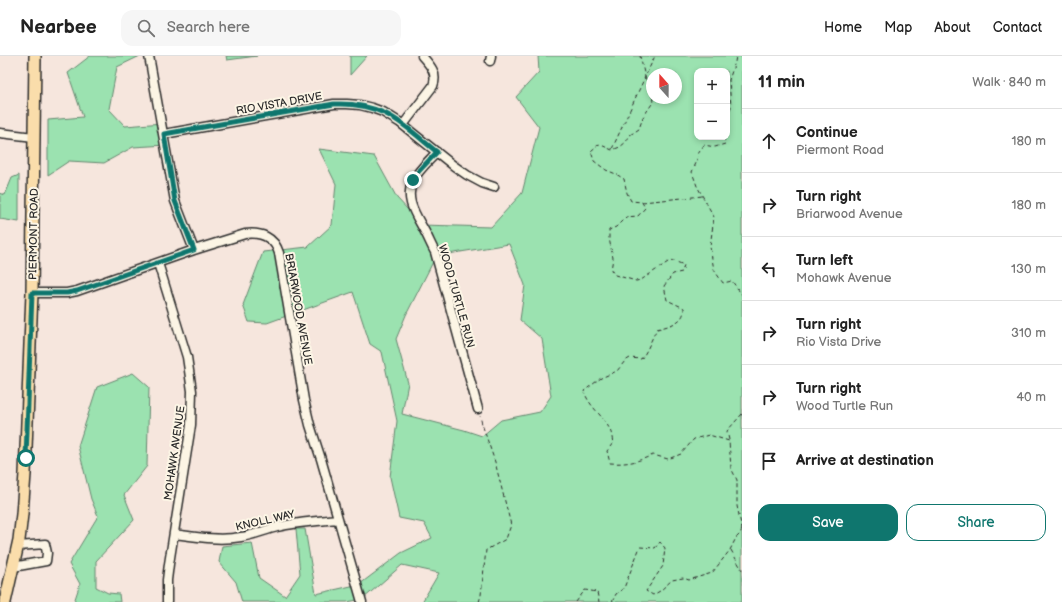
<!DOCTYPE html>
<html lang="en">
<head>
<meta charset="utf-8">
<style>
  body { margin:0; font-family:"Balsamiq Sans",sans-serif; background:#f6f6f6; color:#222 }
  .controls { position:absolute; right:12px; top:12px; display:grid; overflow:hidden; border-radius:8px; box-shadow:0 2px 6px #0003 }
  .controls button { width:36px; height:36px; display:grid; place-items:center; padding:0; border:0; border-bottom:1px solid #e0e0e0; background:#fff; color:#222; font:20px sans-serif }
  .compass { position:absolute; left:646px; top:12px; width:36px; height:36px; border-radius:50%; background:#fff; box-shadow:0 2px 6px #0003; rotate:339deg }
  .stop { position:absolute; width:12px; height:12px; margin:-9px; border:3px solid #0f766e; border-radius:50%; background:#fff }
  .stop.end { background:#0f766e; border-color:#fff; box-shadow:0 1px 4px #0008 }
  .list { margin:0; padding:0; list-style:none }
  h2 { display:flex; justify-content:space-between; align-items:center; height:52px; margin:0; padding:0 16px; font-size:17px }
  h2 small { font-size:13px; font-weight:400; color:#767676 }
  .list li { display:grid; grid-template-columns:26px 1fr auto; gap:12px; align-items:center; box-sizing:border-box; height:64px; padding:0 16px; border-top:1px solid #e0e0e0 }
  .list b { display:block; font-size:15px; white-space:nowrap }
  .list p { margin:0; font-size:13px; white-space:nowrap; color:#767676 }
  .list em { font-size:13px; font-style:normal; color:#767676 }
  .actions { display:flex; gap:8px; padding:12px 16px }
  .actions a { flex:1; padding:9px 0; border:1px solid #0f766e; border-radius:12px; text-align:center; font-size:14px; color:#0f766e }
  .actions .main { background:#0f766e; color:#fff }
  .icon { flex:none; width:22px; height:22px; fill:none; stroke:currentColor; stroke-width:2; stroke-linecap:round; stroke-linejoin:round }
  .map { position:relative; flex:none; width:742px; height:546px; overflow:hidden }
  header { display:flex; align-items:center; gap:24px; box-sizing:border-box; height:56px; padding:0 20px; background:#fff; border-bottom:1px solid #e0e0e0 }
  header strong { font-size:19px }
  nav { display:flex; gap:22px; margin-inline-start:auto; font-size:14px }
  .search { width:280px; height:36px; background:#f6f6f6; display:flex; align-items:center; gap:10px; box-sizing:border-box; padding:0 14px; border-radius:12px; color:#767676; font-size:15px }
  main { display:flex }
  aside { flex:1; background:#fff }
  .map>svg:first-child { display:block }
</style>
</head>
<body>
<header>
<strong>Nearbee</strong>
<div class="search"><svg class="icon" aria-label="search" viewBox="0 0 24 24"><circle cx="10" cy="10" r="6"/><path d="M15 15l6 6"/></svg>Search here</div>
<nav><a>Home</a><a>Map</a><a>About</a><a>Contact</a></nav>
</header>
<main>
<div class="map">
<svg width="742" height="546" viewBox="0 0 742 546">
  <rect width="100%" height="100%" fill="#f6e6dd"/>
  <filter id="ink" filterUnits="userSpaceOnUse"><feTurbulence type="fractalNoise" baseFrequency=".025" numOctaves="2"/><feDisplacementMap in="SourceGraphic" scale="8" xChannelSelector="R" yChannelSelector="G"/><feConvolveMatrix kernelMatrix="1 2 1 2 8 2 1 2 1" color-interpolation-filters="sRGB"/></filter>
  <g filter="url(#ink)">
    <path fill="#9be2b0" stroke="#63866e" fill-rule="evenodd" d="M90,0H140L117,11L109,53L125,70L163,67L167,89L133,91L104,107L69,105L48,119V64L83,61L68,17Z
      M226,0H257L227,4Z
      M350,0H367L350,19Z
      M538,0H742V546H422L439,517L402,509L363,543L347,546H242L236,526L219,506L222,490L252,487L259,522L285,540L300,518L296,473H305L316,538L360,528L401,497L432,482L424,467L399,462L390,421L397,365L382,296L370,288L353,236L267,267L249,266L243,249L263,196L308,191L332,169L336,128L319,93L374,100L397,142L422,169L491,171L522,137L539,71L516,41L539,16ZM697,15H727V81H697ZM652,18H676V42H652ZM509,188L525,229L520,264L542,283L551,340L540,356L501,364L482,380L464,374L402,358L408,327L396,283L406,259L436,200Z
      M19,119V166L0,163V137L5,139L12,122Z
      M133,317L149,331L147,410L124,439L134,464L96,505V531L108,537L119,538L120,546H74L80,528L69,508L98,460L91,443L78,390L97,331Z"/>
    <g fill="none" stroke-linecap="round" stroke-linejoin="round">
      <defs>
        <path id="minor" d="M149,0L175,145L194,194
          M490,5L491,0
          M403,69L433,30C438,17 430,9 422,0
          M0,77L34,81
          M164,78L334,48H347L360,49L372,52L383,56L399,66L454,110L467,119L482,127L494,131
          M437,96C429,105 418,114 413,125C404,143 416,159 424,174C428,181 431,189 435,196L478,353
          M158,207L187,301L192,335L191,369L169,508L167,524V546
          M32,237H67L77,235L194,194L245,178C261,176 274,181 279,197L304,344L310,369L321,403L362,546
          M174,478C196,481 219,485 241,481C254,479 265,474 277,471C297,466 318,465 338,463
          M13,511L46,505L47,497L45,488L18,490"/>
        <path id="major" d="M5,546L19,484L22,458L25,418L32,237L35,0"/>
      </defs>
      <use href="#minor" stroke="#2b2b2b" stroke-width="11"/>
      <use href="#major" stroke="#2b2b2b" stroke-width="14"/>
      <path stroke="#2b2b2b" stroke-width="1" stroke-dasharray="4 3" stroke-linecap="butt" d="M652,37L650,31L645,21L655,0
        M653,42L654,45L643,61L639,73L630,79L626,86L620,91L612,94L599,88L591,95L594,105L606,114L616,118L624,123L627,137L631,145L642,146L645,152L638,160L626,161L616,171L609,174V182L613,202L611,214L615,219L636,225L641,224L668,206L674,205L684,209L682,216L673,218L664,230L667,244L684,252C685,267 668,270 657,273C651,283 648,295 641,303L630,302L625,305L617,315L601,322L584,335C589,351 604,360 610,374C612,378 612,383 613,387L607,395L610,407C627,408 637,406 653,399L668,403L681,398L694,383L709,379L729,385L731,412L737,424V450L742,473
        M727,60L731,51L729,24L735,6L736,0
        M724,81L725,88L715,91L704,89L698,98L697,105L692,116L697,130L714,161L710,191L714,214L723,227L732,225L742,239
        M612,93L645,21L640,0
        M642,146L703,140
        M729,384L727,375L742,358
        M731,494L742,514
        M479,546L481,539L486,494L506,483L511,469L495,406L482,368L480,360
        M576,546L585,534L597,536L599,546
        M612,546L616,538L624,532L640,491L655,492L660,486L665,492L663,510L646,535L653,539L660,535L672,524L683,522L689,524L712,517L730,494L736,482L740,478L742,473"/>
      <use href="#minor" stroke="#fcf5e5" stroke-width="8"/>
      <use href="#major" stroke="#faddab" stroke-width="11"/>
    </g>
  </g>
  <g fill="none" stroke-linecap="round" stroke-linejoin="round" filter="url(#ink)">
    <path stroke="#0f766e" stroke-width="5" d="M26,402L32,237H67L77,235L194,194L175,145L164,78L334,48C383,46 401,67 437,96L416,118L413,124"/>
  </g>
  <g text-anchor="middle" stroke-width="4" stroke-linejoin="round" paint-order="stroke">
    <g font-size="11" fill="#2b2b2b" stroke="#fcf5e5">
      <text transform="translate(279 47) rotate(-10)" y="4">RIO VISTA DRIVE</text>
      <text transform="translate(33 178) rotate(-89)" y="4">PIERMONT ROAD</text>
      <text transform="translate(457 240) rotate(74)" y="4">WOOD TURTLE RUN</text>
      <text transform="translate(299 253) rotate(80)" y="4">BRIARWOOD AVENUE</text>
      <text transform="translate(174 397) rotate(-82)" y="4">MOHAWK AVENUE</text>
      <text transform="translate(265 464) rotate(-13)" y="4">KNOLL WAY</text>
    </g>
  </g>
</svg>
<div class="controls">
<button>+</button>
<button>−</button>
</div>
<svg class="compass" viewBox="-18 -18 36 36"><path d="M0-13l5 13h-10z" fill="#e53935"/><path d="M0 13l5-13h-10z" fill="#767676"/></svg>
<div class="stop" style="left:26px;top:402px"></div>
<div class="stop end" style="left:413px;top:124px"></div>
</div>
<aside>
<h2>11 min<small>Walk · 840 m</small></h2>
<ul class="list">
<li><svg class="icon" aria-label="ahead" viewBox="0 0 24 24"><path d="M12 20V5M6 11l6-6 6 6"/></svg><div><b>Continue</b><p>Piermont Road</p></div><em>180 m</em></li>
<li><svg class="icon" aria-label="right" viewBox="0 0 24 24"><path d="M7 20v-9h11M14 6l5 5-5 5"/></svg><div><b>Turn right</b><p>Briarwood Avenue</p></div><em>180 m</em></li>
<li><svg class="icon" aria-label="left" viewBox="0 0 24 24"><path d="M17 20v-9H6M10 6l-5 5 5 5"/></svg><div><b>Turn left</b><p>Mohawk Avenue</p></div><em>130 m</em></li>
<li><svg class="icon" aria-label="right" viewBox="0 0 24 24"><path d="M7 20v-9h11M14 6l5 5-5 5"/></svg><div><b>Turn right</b><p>Rio Vista Drive</p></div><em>310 m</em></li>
<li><svg class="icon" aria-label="right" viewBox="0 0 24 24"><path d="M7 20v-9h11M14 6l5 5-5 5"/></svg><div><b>Turn right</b><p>Wood Turtle Run</p></div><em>40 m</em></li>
<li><svg class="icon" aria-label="arrive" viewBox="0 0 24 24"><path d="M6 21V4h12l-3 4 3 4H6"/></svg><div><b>Arrive at destination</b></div></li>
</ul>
<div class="actions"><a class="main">Save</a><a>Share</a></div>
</aside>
</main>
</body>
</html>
